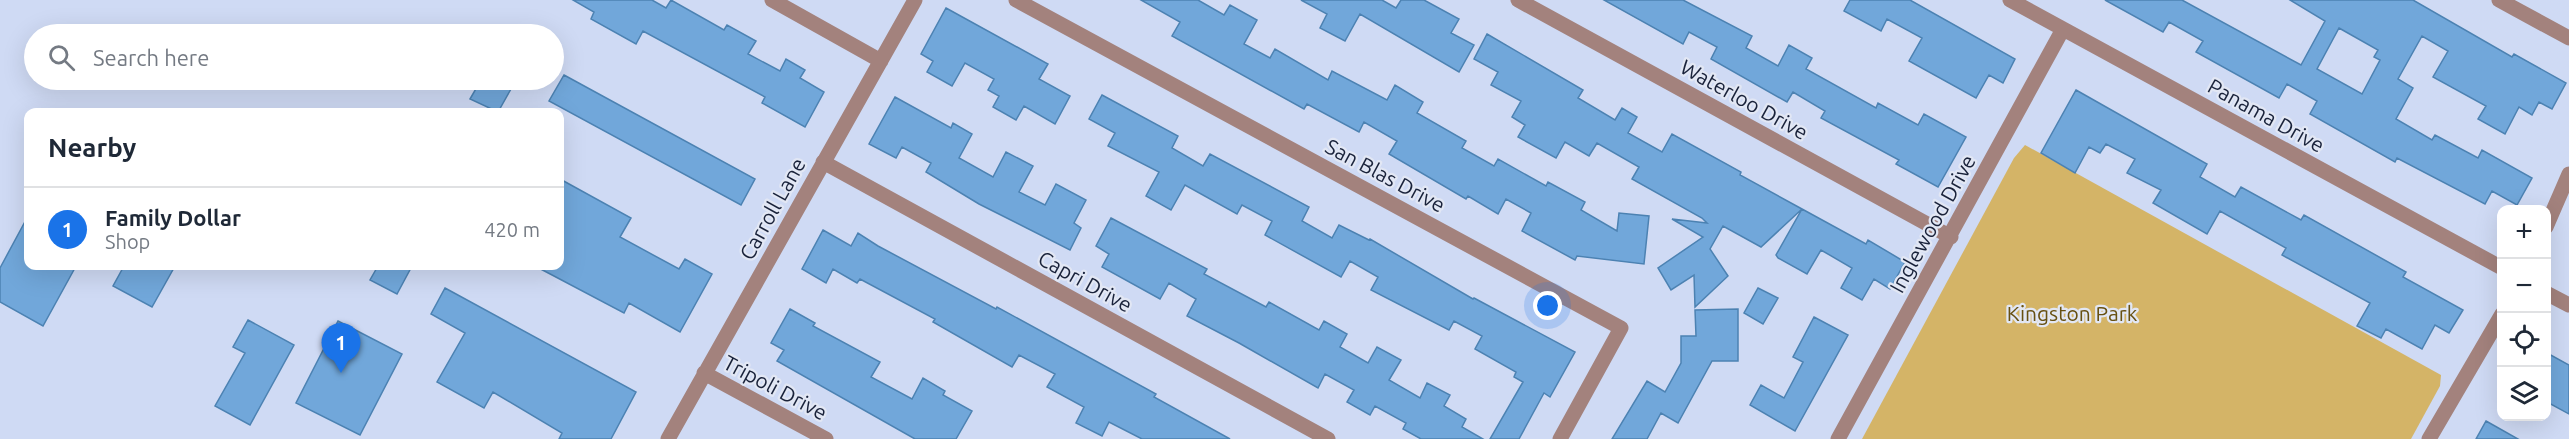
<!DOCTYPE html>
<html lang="en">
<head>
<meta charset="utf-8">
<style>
  body { margin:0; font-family:Ubuntu,sans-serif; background:#f6f6f7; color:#1f2937 }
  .controls { position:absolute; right:18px; bottom:18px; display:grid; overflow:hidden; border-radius:12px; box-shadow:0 6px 24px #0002 }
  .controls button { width:54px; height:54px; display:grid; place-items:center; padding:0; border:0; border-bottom:2px solid #e0e1e3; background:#fff; color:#1f2937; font:30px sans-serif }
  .you { position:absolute; left:1548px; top:306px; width:21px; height:21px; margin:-15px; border:4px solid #fff; border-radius:50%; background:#1a73e8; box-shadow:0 0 0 9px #1a73e833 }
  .badge { display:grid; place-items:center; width:39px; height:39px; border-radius:50%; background:#1a73e8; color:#fff; font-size:20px; font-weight:700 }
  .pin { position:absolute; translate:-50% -50px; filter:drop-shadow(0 2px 3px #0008) }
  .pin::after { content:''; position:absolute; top:32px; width:21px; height:18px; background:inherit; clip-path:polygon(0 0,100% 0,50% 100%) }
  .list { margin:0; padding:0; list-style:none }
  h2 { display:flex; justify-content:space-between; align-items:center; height:78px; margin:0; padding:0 24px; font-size:26px }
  h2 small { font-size:20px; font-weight:400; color:#747a83 }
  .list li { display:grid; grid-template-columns:39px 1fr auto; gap:18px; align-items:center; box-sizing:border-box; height:84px; padding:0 24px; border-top:2px solid #e0e1e3 }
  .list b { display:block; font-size:22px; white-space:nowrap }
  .list p { margin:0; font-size:20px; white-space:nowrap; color:#747a83 }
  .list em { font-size:20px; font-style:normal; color:#747a83 }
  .icon { flex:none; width:33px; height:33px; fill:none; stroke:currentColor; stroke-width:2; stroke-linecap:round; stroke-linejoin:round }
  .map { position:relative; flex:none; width:2569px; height:439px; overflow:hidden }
  .search { position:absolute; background:#fff; box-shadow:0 6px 24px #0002; left:24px; top:24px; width:540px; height:66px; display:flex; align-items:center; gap:15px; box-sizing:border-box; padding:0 21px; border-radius:33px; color:#747a83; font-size:22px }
  .panel { position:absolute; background:#fff; box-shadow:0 6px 24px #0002; left:24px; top:108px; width:540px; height:162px; border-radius:12px }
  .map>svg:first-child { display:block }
</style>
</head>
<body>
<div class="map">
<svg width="2569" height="439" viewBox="0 0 2569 439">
  <rect width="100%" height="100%" fill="#cfdaf4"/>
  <path fill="#d4b467" d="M2025,145L2441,375L2440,386L2411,439H1862L2014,158Z"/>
  <path fill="#71a7da" stroke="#4c82b2" stroke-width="1.5" fill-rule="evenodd" d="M573,0H652L666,8L671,0L724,30L727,25L756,41L748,54L780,71L786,59L805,70L800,78L824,92L805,127L762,103L765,97L643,31L636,44L591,19L594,12Z
    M1141,0H1198L1224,15L1230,5L1257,20L1244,44L1270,58L1275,49L1328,80L1332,71L1387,100L1395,85L1423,102L1417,113L1466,141L1462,148L1494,166L1498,159L1546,186L1548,182L1585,202L1581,210L1617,231L1619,213L1649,216L1644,264L1577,256L1575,260L1522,231L1531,213L1506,199L1498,214L1468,196L1466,199L1389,154L1397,141L1364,122L1359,132L1307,104L1304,109L1172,36L1180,22Z
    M1301,0H1382L1396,8L1401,0H1424L1459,19L1451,33L1474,45L1459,72L1360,14L1345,41L1320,28L1327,14Z
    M1604,0H1683L1752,36L1746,48L1778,66L1789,45L1812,58L1806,69L1876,108L1878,103L1918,125L1924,114L1966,137L1938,187L1896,164L1899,160L1821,118L1825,111L1793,92L1787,102L1711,59L1717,47L1689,32L1683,44Z
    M1850,0H1910L2015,59L2003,83L1989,75L1976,98L1909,61L1922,38L1887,19L1881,31L1844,11Z
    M2105,0H2182L2301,65L2325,21L2290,0H2413L2512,57L2514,54L2566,83L2552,109L2539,102L2532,115L2519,107L2505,134L2478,119L2486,106L2433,77L2448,51L2422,36L2398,79L2413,88L2396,119L2432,140L2435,135L2478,158L2482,150L2532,178L2517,205L2492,191L2485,204L2397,158L2395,162L2310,114L2317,101L2287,84L2279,98L2196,52L2203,41L2169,22L2163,32ZM2339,28L2378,50L2374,57L2380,60L2362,94L2317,69Z
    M946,8L1048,64L1039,79L1070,96L1055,124L1024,106L1016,120L993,107L999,96L988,90L994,79L965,63L952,86L927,72L933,61L921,54Z
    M1487,34L1583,90L1578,98L1615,120L1622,108L1637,117L1628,133L1662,152L1672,134L1741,172L1740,175L1802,209L1761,247L1723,226L1710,249L1728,276L1695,307L1694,275L1671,290L1658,268L1703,237L1672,219L1707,223L1702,218L1632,179L1639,167L1597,143L1589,156L1565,142L1556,158L1518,137L1525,125L1512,117L1521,101L1491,85L1498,72L1474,59Z
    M564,75L755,179L741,205L549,101Z
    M481,80H516L498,112L470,99Z
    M2076,90L2207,164L2200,177L2235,197L2241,187L2301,220L2304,215L2406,272L2403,277L2463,310L2449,333L2435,325L2422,349L2386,329L2381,338L2357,326L2370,303L2282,255L2286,248L2220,211L2207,234L2153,203L2161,190L2127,173L2135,159L2106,144L2100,153L2089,147L2075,173L2041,153Z
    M1102,95L1178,136L1172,148L1203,166L1210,154L1309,207L1302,221L1332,238L1339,225L1369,240L1370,239L1473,299L1474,298L1575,352L1550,397L1544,393L1519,439H1490L1523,382L1514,377L1516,372L1475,349L1482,336L1454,321L1449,330L1371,290L1378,277L1350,261L1341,277L1265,235L1272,221L1242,205L1237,214L1185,185L1171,210L1146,196L1159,172L1108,146L1115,133L1089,119Z
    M895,97L951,128L953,123L972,134L959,158L993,177L1006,152L1033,166L1019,192L1045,205L1056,184L1086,200L1074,223L1081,228L1070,250L979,204L926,172L931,163L902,147L896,158L869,144Z
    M560,179L631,218L620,237L679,269L685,259L712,274L680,332L629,303L624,313L535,266H560Z
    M1802,209L1866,244L1868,240L1905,262L1890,289L1874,279L1862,300L1841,288L1852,268L1821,250L1807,274L1778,258L1776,255Z
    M28,216V266H76L43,326L0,302V268Z
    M1111,218L1207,269L1204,274L1266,307L1269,302L1319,330L1324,321L1347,334L1340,347L1368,363L1377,347L1401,360L1389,380L1420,398L1427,383L1450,395L1444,406L1466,419L1462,427L1483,439H1421L1403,429L1406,423L1375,406L1370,415L1347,402L1354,390L1325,374L1318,388L1239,343L1187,316L1196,299L1169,283L1160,299L1102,267L1109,254L1096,246Z
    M823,230L851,246L858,233L878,246L996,309L997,307L1156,394L1154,397L1230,439H1142L1109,422L1102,436L1076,423L1084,407L1047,387L1055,374L1019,355L1012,367L933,322L935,319L860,279L857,283L833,269L826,283L802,269Z
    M124,266H175L152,307L113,286Z
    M378,266H412L397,294L370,280Z
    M445,288L636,392L611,439H559L562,433L493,392L484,408L437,382L465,333L431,314Z
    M1758,288L1778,298L1763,324L1744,313Z
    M790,309L815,323L813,326L880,362L871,377L912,399L923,378L945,391L943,395L972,411L956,439H915L777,361L784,350L771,343Z
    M1738,309V361H1712L1678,423L1661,413L1647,439H1612L1647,381L1665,392L1681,363V336H1696L1695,310Z
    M1814,317L1848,335L1795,431L1750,405L1761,385L1784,398L1803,362L1793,357Z
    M248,320L294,345L250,425L215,406L245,353L233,347Z
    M338,321L402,354L360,435L296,403Z
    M2547,353L2569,365V414L2547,402Z
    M2486,421L2518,439H2476Z"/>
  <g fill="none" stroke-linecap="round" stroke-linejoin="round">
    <path stroke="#a3827d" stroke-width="15" d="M772,0L881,61
      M1016,0L1621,328L1560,439
      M1518,0L1951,237
      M2010,0L2502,268
      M2499,0L2569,38
      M823,162L1328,439
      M2546,227L2569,174
      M2546,293L2569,305
      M704,373L826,439
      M668,439L915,0
      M1838,439L2063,29
      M2429,439L2502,314"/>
  </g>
  <g text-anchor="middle" stroke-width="4.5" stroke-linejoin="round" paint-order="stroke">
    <g font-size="21" fill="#19223a" stroke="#e2e7f4">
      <text transform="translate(1744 100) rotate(29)" y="7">Waterloo Drive</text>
      <text transform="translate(2266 116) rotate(29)" y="7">Panama Drive</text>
      <text transform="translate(1385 176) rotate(28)" y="7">San Blas Drive</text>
      <text transform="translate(773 209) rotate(-61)" y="7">Carroll Lane</text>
      <text transform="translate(1933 224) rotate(-61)" y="7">Inglewood Drive</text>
      <text transform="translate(1085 282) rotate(29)" y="7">Capri Drive</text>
      <text transform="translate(775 388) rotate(28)" y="7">Tripoli Drive</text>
    </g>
    <g font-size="21" fill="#675011" stroke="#e2e7f4">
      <text x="2072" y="321">Kingston Park</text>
    </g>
  </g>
</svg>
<div class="controls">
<button>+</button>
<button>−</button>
<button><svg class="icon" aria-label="locate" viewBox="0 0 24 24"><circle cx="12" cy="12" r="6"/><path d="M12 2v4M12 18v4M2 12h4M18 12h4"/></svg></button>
<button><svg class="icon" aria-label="layers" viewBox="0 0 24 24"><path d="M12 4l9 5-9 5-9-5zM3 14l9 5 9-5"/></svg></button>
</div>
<div class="you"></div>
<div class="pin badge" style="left:341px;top:373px">1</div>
<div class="search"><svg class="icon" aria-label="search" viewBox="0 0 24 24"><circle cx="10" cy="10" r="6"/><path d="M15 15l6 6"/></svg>Search here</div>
<section class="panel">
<h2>Nearby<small></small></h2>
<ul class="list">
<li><span class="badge">1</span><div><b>Family Dollar</b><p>Shop</p></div><em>420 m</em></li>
</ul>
</section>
</div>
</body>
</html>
